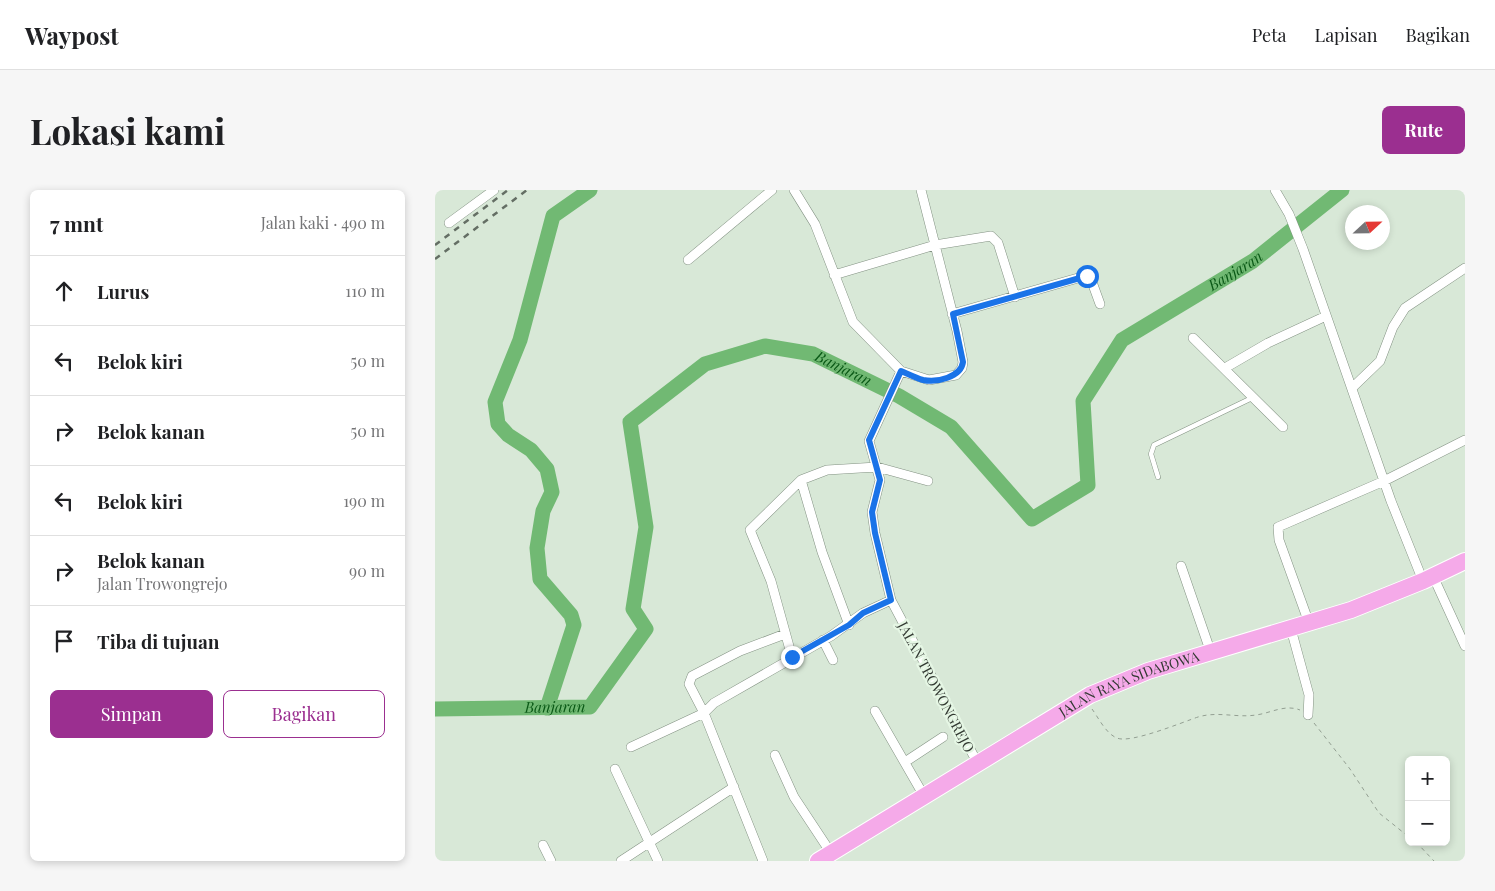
<!DOCTYPE html>
<html lang="id">
<head>
<meta charset="utf-8">
<style>
  body { margin:0; font-family:"Playfair Display",serif; background:#f6f6f6; color:#202124 }
  .controls { position:absolute; right:15px; bottom:15px; display:grid; overflow:hidden; border-radius:8px; box-shadow:0 2px 8px #0003 }
  .controls button { width:45px; height:45px; display:grid; place-items:center; padding:0; border:0; border-bottom:1px solid #e0e0e0; background:#fff; color:#202124; font:25px sans-serif }
  .compass { position:absolute; left:910px; top:15px; width:45px; height:45px; border-radius:50%; background:#fff; box-shadow:0 2px 8px #0003; rotate:68deg }
  .stop { position:absolute; width:15px; height:15px; margin:-11px; border:4px solid #1a73e8; border-radius:50%; background:#fff }
  .stop.end { background:#1a73e8; border-color:#fff; box-shadow:0 1px 5px #0008 }
  .list { margin:0; padding:0; list-style:none }
  h2 { display:flex; justify-content:space-between; align-items:center; height:65px; margin:0; padding:0 20px; font-size:21px }
  h2 small { font-size:16px; font-weight:400; color:#757577 }
  .list li { display:grid; grid-template-columns:32px 1fr auto; gap:15px; align-items:center; box-sizing:border-box; height:70px; padding:0 20px; border-top:1px solid #e0e0e0 }
  .list b { display:block; font-size:19px; white-space:nowrap }
  .list p { margin:0; font-size:16px; white-space:nowrap; color:#757577 }
  .list em { font-size:16px; font-style:normal; color:#757577 }
  .actions { display:flex; gap:10px; padding:15px 20px }
  .actions a { flex:1; padding:11px 0; border:1px solid #9b2f90; border-radius:8px; text-align:center; font-size:18px; color:#9b2f90 }
  .actions .main { background:#9b2f90; color:#fff }
  .icon { flex:none; width:28px; height:28px; fill:none; stroke:currentColor; stroke-width:2; stroke-linecap:round; stroke-linejoin:round }
  .map { position:relative; flex:none; width:1030px; height:671px; overflow:hidden; border-radius:8px }
  header { display:flex; align-items:center; gap:30px; box-sizing:border-box; height:70px; padding:0 25px; background:#fff; border-bottom:1px solid #e0e0e0 }
  header strong { font-size:24px }
  nav { display:flex; gap:28px; margin-inline-start:auto; font-size:18px }
  .intro { display:flex; align-items:center; justify-content:space-between; box-sizing:border-box; height:120px; padding:0 30px }
  h1 { margin:0; font-size:35px }
  .button { padding:12px 22px; border-radius:8px; background:#9b2f90; color:#fff; font-size:18px; font-weight:700 }
  main { display:flex; gap:30px; padding:0 30px }
  aside { flex:1; background:#fff; border-radius:8px; box-shadow:0 2px 8px #0003 }
  .map>svg:first-child { display:block }
</style>
</head>
<body>
<header>
<strong>Waypost</strong>
<nav><a>Peta</a><a>Lapisan</a><a>Bagikan</a></nav>
</header>
<div class="intro"><h1>Lokasi kami</h1><a class="button">Rute</a></div>
<main>
<aside>
<h2>7 mnt<small>Jalan kaki · 490 m</small></h2>
<ul class="list">
<li><svg class="icon" aria-label="ahead" viewBox="0 0 24 24"><path d="M12 20V5M6 11l6-6 6 6"/></svg><div><b>Lurus</b></div><em>110 m</em></li>
<li><svg class="icon" aria-label="left" viewBox="0 0 24 24"><path d="M17 20v-9H6M10 6l-5 5 5 5"/></svg><div><b>Belok kiri</b></div><em>50 m</em></li>
<li><svg class="icon" aria-label="right" viewBox="0 0 24 24"><path d="M7 20v-9h11M14 6l5 5-5 5"/></svg><div><b>Belok kanan</b></div><em>50 m</em></li>
<li><svg class="icon" aria-label="left" viewBox="0 0 24 24"><path d="M17 20v-9H6M10 6l-5 5 5 5"/></svg><div><b>Belok kiri</b></div><em>190 m</em></li>
<li><svg class="icon" aria-label="right" viewBox="0 0 24 24"><path d="M7 20v-9h11M14 6l5 5-5 5"/></svg><div><b>Belok kanan</b><p>Jalan Trowongrejo</p></div><em>90 m</em></li>
<li><svg class="icon" aria-label="arrive" viewBox="0 0 24 24"><path d="M6 21V4h12l-3 4 3 4H6"/></svg><div><b>Tiba di tujuan</b></div></li>
</ul>
<div class="actions"><a class="main">Simpan</a><a>Bagikan</a></div>
</aside>
<div class="map">
<svg width="1030" height="671" viewBox="0 0 1030 671">
  <rect width="100%" height="100%" fill="#d8e8d7"/>
  <g fill="none" stroke-linecap="round" stroke-linejoin="round">
    <g stroke="#71b973" stroke-width="15">
      <path d="M112,518L139,435L136,425L105,389L102,358L108,321L117,302L112,279L96,260L73,245L63,234L60,212L85,150L118,26L155,0"/>
      <path id="s1" d="M0,519L155,517L211,439L198,419L211,337L195,232L270,174L330,156L378,164L464,206L516,237L597,329L653,295L648,211L687,150L818,71L907,0"/>
    </g>
    <defs>
      <path id="lane" d="M723,287L716,264L719,255L819,207"/>
      <path id="street" d="M359,0L380,34L418,132L466,181L494,190L521,185L527,178L528,172L522,141L486,0
        M840,0L854,24L868,59L956,311L988,391
        M14,33L59,0
        M253,70L337,0
        M399,85L500,55L556,46L563,53L580,107
        M517,124L650,86L657,92L665,114
        M758,148L848,237
        M790,178L833,153L891,126
        M917,198L945,171L958,137L970,118L1030,78
        M366,290L387,362L414,435
        M746,376L776,463
        M998,386L1030,456
        M456,410L440,343L437,322L445,290L434,251L466,181
        M874,433L844,350L843,337L949,291L1030,250
        M856,439L874,505L873,525
        M388,450L398,470
        M357,467L336,391L315,340L366,290L392,280L442,277L493,291
        M440,521L489,606
        M196,557L269,523L254,494L257,486L305,461L350,444
        M340,565L359,607L396,663
        M470,572L508,547
        M180,579L223,671
        M108,655L116,671
        M186,671L299,597
        M328,671L269,523L279,513L396,446L428,423L456,410L543,574"/>
      <g id="highway">
        <path id="s2" d="M383,671L655,505L713,481L916,420L988,391L1030,371"/>
      </g>
    </defs>
    <use href="#lane" stroke="#839283" stroke-width="5.5"/>
    <use href="#street" stroke="#839283" stroke-width="10"/>
    <use href="#highway" stroke="#fff" stroke-width="18"/>
    <path stroke="#939f92" stroke-width="1" stroke-dasharray="4 4" stroke-linecap="butt" d="M657,519C663,527 671,544 682,548C695,554 748,532 763,527C783,521 801,528 821,525C836,523 850,514 865,520
      M879,533L915,579L944,623L974,647
      M981,652L999,671"/>
    <use href="#lane" stroke="#fff" stroke-width="4.5"/>
    <use href="#street" stroke="#fff" stroke-width="9"/>
    <use href="#highway" stroke="#f5aae9" stroke-width="16"/>
    <path stroke="#646e64" stroke-width="2.5" stroke-dasharray="6 6" stroke-linecap="butt" d="M0,55L73,0
      M0,69L92,0"/>
  </g>
  <g fill="none" stroke-linecap="round" stroke-linejoin="round">
    <path stroke="#1a73e8" stroke-width="6" d="M357,467L414,435L428,423L456,410L440,343L437,322L445,290L434,250L466,181C473,184 481,188 488,190C502,193 526,187 528,172L518,124L652,86"/>
  </g>
  <g text-anchor="middle" stroke-width="4.5" stroke-linejoin="round" paint-order="stroke">
    <g font-size="14" fill="#323932" stroke="#e5f6e4">
      <text dy="5" stroke="none"><textPath href="#s2" startOffset="359">JALAN RAYA SIDABOWA</textPath></text>
      <text transform="translate(501 497) rotate(62)" y="5">JALAN TROWONGREJO</text>
    </g>
    <g font-size="15" font-style="italic" fill="#0a5916" stroke="#e5f6e4">
      <text dy="5" stroke="none"><textPath href="#s1" startOffset="1304">Banjaran</textPath></text>
      <text dy="5" stroke="none"><textPath href="#s1" startOffset="704">Banjaran</textPath></text>
      <text dy="5" stroke="none"><textPath href="#s1" startOffset="120">Banjaran</textPath></text>
    </g>
  </g>
</svg>
<div class="controls">
<button>+</button>
<button>−</button>
</div>
<svg class="compass" viewBox="-18 -18 36 36"><path d="M0-13l5 13h-10z" fill="#e53935"/><path d="M0 13l5-13h-10z" fill="#757577"/></svg>
<div class="stop" style="left:652px;top:86px"></div>
<div class="stop end" style="left:357px;top:467px"></div>
</div>
</main>
</body>
</html>
